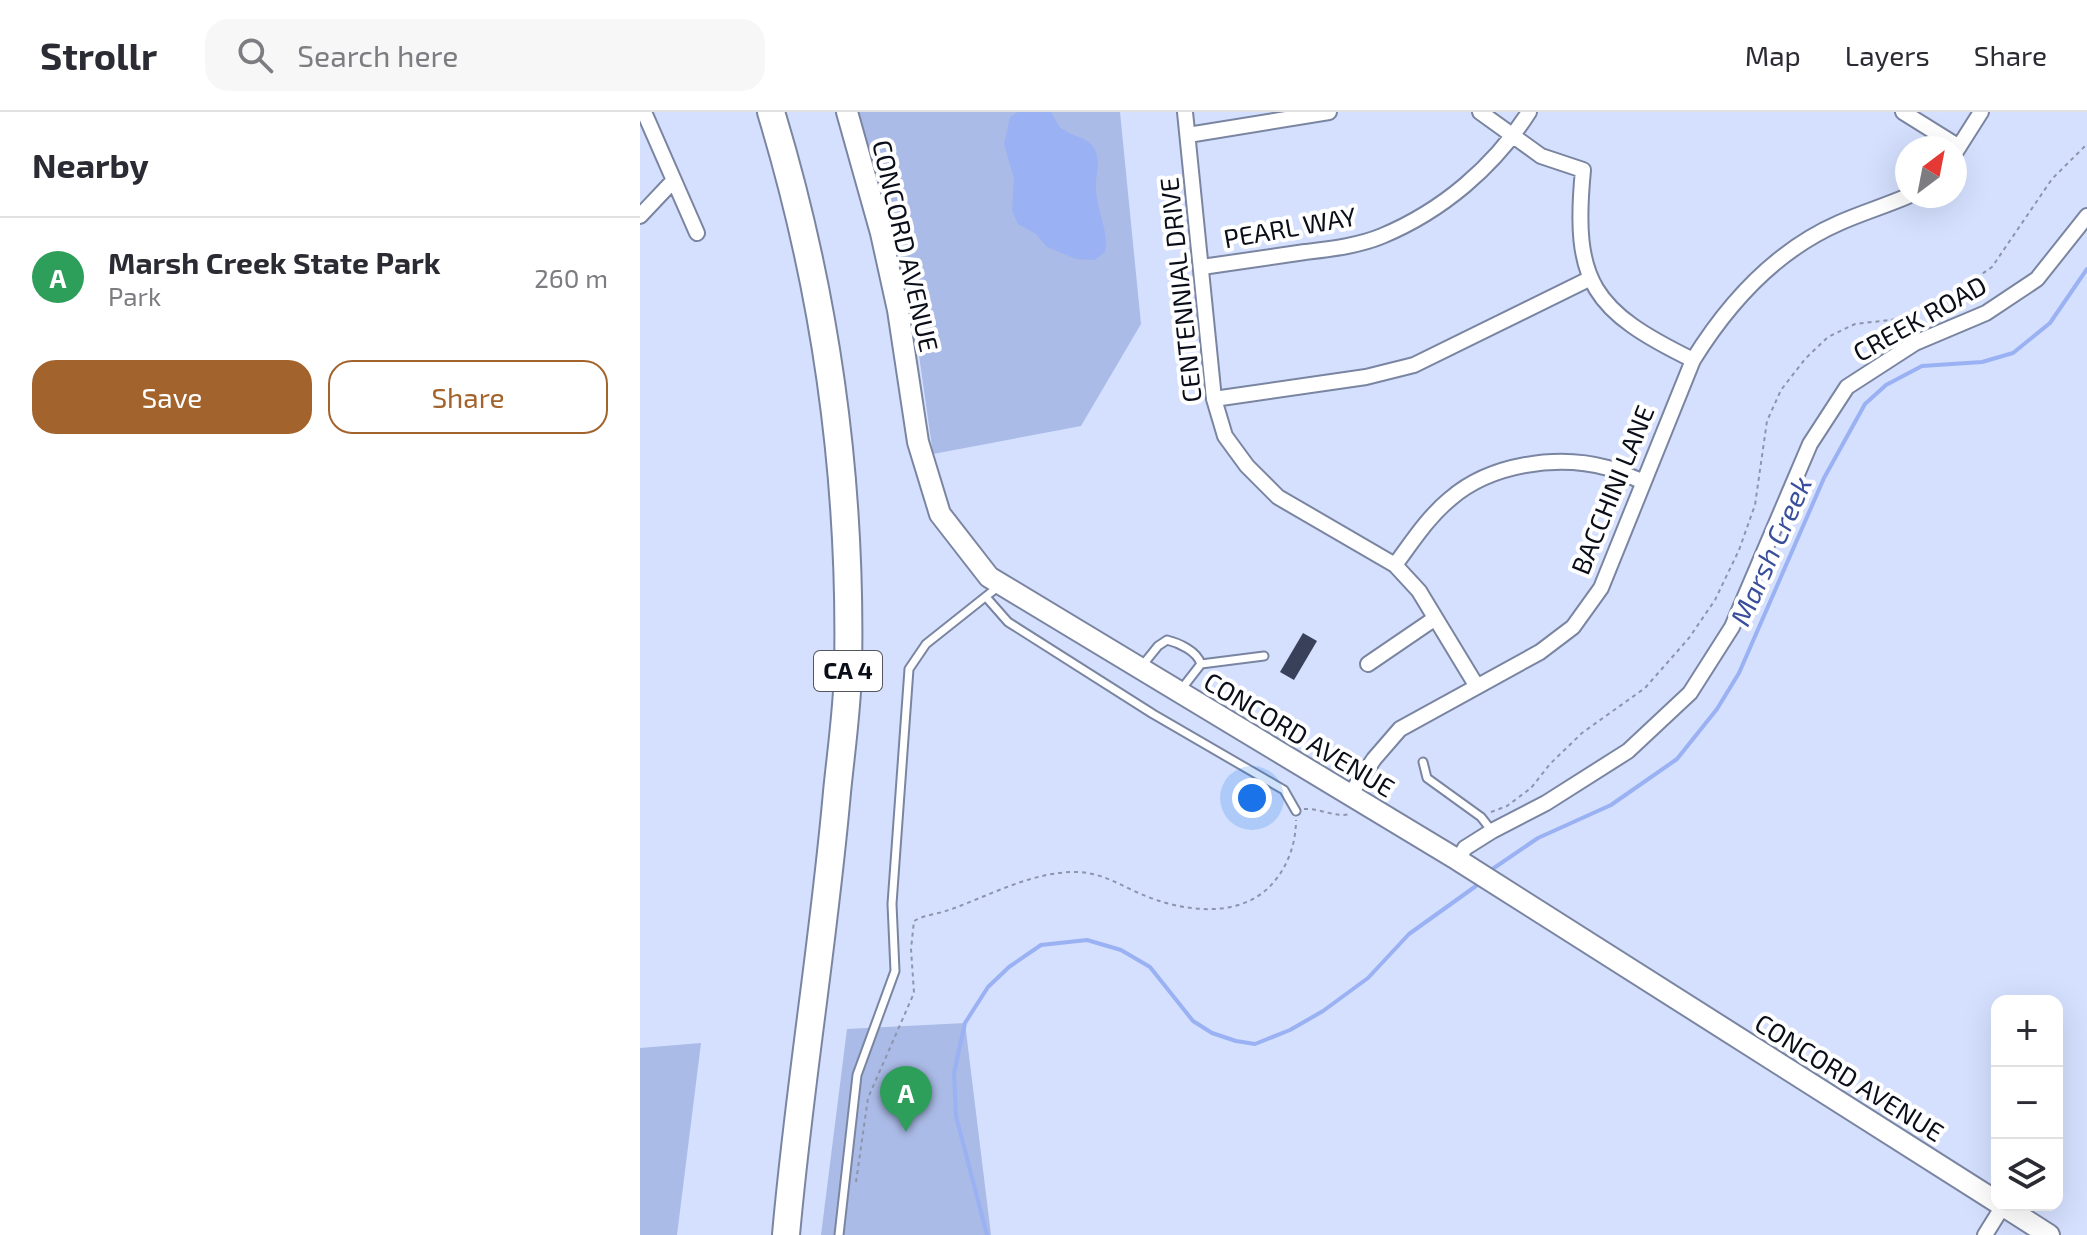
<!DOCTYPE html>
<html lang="en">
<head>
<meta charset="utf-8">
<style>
  body { margin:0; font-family:"Exo 2",sans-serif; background:#f7f7f7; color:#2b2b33 }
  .controls { position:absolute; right:24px; bottom:24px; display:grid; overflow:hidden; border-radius:16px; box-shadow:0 8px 32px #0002 }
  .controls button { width:72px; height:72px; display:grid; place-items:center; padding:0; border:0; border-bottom:2px solid #e1e1e2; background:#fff; color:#2b2b33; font:40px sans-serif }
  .compass { position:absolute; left:1255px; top:24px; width:72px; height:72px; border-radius:50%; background:#fff; box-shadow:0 8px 32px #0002; rotate:32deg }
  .you { position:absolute; left:612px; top:686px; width:28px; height:28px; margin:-20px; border:6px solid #fff; border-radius:50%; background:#1a73e8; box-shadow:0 0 0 12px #1a73e833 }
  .badge { display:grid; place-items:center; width:52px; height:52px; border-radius:50%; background:#a3632c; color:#fff; font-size:26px; font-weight:700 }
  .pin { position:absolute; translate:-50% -66px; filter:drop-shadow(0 2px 4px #0008) }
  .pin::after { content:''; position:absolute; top:42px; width:28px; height:24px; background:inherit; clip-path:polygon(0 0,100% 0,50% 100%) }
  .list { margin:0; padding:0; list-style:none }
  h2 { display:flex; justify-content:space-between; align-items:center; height:104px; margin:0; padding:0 32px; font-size:34px }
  h2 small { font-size:26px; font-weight:400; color:#7c7c81 }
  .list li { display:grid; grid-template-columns:52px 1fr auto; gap:24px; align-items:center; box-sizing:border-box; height:120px; padding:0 32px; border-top:2px solid #e1e1e2 }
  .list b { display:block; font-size:30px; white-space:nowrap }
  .list p { margin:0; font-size:26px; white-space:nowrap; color:#7c7c81 }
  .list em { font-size:26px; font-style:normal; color:#7c7c81 }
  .actions { display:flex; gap:16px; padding:24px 32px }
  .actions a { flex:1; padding:18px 0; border:2px solid #a3632c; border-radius:24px; text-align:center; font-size:28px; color:#a3632c }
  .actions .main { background:#a3632c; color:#fff }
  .icon { flex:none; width:44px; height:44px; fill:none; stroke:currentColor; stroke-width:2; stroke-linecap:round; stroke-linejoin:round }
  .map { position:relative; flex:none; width:1447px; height:1123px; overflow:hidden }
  header { display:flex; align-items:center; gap:48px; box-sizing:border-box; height:112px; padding:0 40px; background:#fff; border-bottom:2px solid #e1e1e2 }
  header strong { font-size:38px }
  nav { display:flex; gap:44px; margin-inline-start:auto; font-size:28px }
  .search { width:560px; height:72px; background:#f7f7f7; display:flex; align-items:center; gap:20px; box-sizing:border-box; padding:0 28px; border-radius:24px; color:#7c7c81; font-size:30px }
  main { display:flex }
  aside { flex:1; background:#fff }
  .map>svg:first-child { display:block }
</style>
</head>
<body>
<header>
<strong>Strollr</strong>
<div class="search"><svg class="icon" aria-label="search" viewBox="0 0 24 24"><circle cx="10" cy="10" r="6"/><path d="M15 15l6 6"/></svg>Search here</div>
<nav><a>Map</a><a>Layers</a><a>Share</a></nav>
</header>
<main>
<aside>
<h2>Nearby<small></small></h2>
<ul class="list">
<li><span class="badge" style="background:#2e9e5b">A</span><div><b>Marsh Creek State Park</b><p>Park</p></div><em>260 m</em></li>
</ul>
<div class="actions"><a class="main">Save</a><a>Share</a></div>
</aside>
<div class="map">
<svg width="1447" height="1123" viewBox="0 0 1447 1123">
  <rect width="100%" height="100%" fill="#d4e0fe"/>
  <path fill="#abbbe7" d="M218,0H480L501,212L441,314L293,342L269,173Z
    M325,911L351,1123H181L207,917Z
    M61,931L37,1123H0V936Z"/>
  <path fill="#9ab1f3" d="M378,0H411C414,5 417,12 421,16C433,26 450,24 456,40C460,52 455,66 456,78C457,100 469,118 465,140L454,148L436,147L407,135L396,122L378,112L372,99L374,67L364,32L370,5Z"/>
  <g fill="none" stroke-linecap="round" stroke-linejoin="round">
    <path stroke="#9ab1f3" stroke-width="4" d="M851,758L898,726L971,693L1037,647L1077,597L1099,561L1184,366L1225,292L1246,273L1282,254L1342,250L1373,241L1410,211L1447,157
      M347,1123L316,1004L314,961L325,911L348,875L369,855L401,833L447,828L481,838L510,855L553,909L572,921L596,929L615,932L650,918L683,899L728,866L769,822L836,774"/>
  </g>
  <path fill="#384159" d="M663,521L677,529L654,568L640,560Z"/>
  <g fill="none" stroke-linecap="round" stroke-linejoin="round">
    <defs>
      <path id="lane" d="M346,485L368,510L513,602L644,678L656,699
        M501,555L518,534L527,528C539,531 557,539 561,552
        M540,579L561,552L624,544
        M783,650L787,666L841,705L852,719
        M199,1123L217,963L255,859L252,792L269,557L286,532L359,474"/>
      <path id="street" d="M4,0L57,121
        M545,0L574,287L585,324L607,354L638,385L755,453L779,479L836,573
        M840,0L901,44L943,58C932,171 953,199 1053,248
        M1263,0L1319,35
        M548,23L689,0
        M1315,41L1341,0
        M0,104L34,68
        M562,155C596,150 630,145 665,140C690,137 718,134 742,124C802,99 854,55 889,0
        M574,287L726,265L774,253L949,167
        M755,453C772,430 788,405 810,387C850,352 917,342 968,356C979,359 991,365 1002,369
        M728,552L794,507
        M709,684L734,647L760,617L900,540L933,515L961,476L1053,248C1089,190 1135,139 1199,111C1221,101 1245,94 1268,84
        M818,748L825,736L852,719L906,691L988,639L1050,581L1092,515L1170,332L1207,275L1275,231L1346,201L1397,167L1447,104
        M1345,1123L1363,1094"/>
      <path id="secondary" d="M207,0L241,121L258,198L278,330L300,402L349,465L818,748L1357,1090
        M1362,1093L1409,1123"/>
      <path id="highway" d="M131,0C186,181 212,370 208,559C207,599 201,640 197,680C184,828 159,975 146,1123"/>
    </defs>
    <use href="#lane" stroke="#7a85a1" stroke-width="11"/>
    <use href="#street" stroke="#7a85a1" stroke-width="18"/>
    <use href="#secondary" stroke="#7a85a1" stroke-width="24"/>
    <use href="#highway" stroke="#7a85a1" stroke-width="30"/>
    <path stroke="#8c95ac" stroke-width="2" stroke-dasharray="4 4" stroke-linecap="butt" d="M664,697C680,696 696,706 709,702
      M851,700L867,694L891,676L910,652L942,621L1005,576L1049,526L1075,488L1099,438L1115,393L1127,309L1141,278L1165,247L1188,225L1215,212L1267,206L1303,189L1352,155L1412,67L1447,32
      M216,1070L228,986L274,881L271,837L274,809C284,803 298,802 309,798C351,783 393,759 438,760C462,761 480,773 501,782C542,800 601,808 633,771C648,754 656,731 656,708"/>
    <use href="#lane" stroke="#fff" stroke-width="7"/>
    <use href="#street" stroke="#fff" stroke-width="14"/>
    <use href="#secondary" stroke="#fff" stroke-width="20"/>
    <use href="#highway" stroke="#fff" stroke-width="26"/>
  </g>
  <g text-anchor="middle" stroke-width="8" stroke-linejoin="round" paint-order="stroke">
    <rect fill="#fff" stroke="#54565d" stroke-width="2" x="174" y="539" width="68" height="40" rx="6"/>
    <g font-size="24" font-weight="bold" fill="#0a0e18">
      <text x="208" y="567">CA 4</text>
    </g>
    <g font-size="26" fill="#0a0e18" stroke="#fff">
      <text transform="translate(650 116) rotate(-10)" y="9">PEARL WAY</text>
      <text transform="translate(265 134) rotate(77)" y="9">CONCORD AVENUE</text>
      <text transform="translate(541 178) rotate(-96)" y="9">CENTENNIAL DRIVE</text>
      <text transform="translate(1280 207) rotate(-29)" y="9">CREEK ROAD</text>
      <text transform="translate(973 378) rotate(-68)" y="9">BACCHINI LANE</text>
      <text transform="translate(659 623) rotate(31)" y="9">CONCORD AVENUE</text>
      <text transform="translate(1209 966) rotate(32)" y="9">CONCORD AVENUE</text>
    </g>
    <g font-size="28" font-style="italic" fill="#394f9c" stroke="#fff">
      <text transform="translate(1131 439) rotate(-66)" y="10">Marsh Creek</text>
    </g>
  </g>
</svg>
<div class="controls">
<button>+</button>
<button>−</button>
<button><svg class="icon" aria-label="layers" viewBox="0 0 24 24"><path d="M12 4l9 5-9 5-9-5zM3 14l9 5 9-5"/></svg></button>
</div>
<svg class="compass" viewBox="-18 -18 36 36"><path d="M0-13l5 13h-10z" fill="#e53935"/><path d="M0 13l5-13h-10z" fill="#7c7c81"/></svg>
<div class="you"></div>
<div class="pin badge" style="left:266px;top:1020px;background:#2e9e5b">A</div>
</div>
</main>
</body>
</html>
